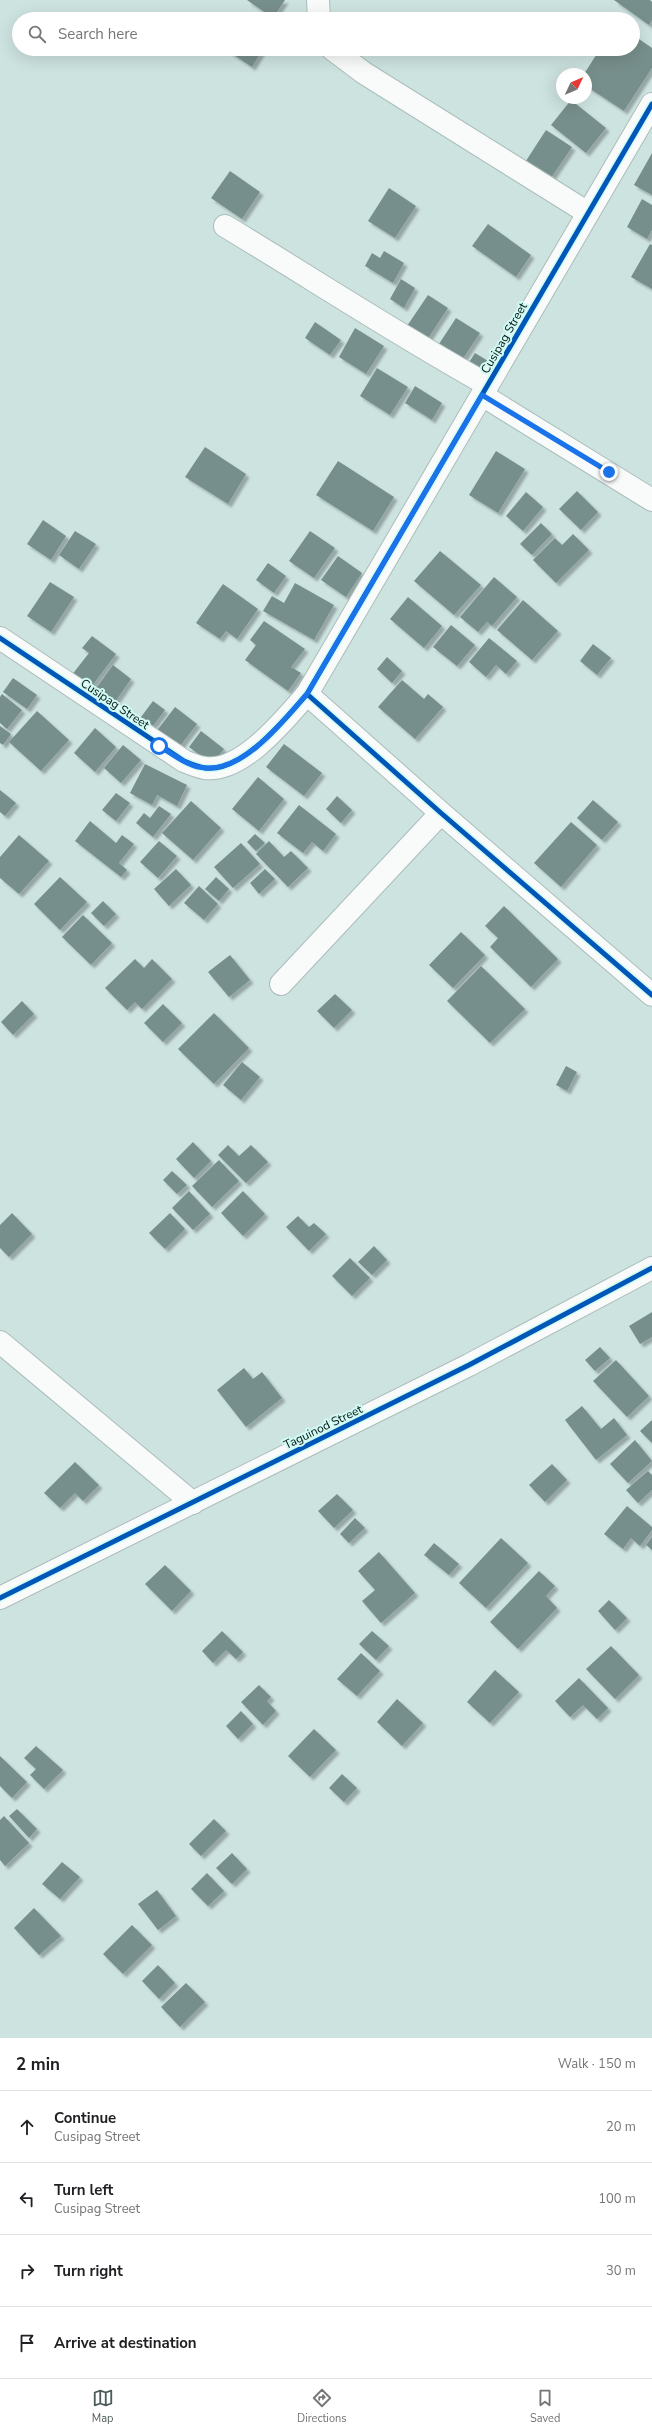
<!DOCTYPE html>
<html lang="en">
<head>
<meta charset="utf-8">
<style>
  body { margin:0; font-family:"Nunito Sans",sans-serif; background:#f6f6f6; color:#202124 }
  .compass { position:absolute; left:556px; top:68px; width:36px; height:36px; border-radius:50%; background:#fff; box-shadow:0 4px 16px #0002; rotate:46deg }
  .stop { position:absolute; width:12px; height:12px; margin:-9px; border:3px solid #1a73e8; border-radius:50%; background:#fff }
  .stop.end { background:#1a73e8; border-color:#fff; box-shadow:0 1px 4px #0008 }
  .list { margin:0; padding:0; list-style:none }
  h2 { display:flex; justify-content:space-between; align-items:center; height:52px; margin:0; padding:0 16px; font-size:17px }
  h2 small { font-size:13px; font-weight:400; color:#757577 }
  .list li { display:grid; grid-template-columns:26px 1fr auto; gap:12px; align-items:center; box-sizing:border-box; height:72px; padding:0 16px; border-top:1px solid #e0e0e0 }
  .list b { display:block; font-size:15px; white-space:nowrap }
  .list p { margin:0; font-size:13px; white-space:nowrap; color:#757577 }
  .list em { font-size:13px; font-style:normal; color:#757577 }
  .icon { flex:none; width:22px; height:22px; fill:none; stroke:currentColor; stroke-width:2; stroke-linecap:round; stroke-linejoin:round }
  .map { position:relative; flex:none; width:652px; height:2038px; overflow:hidden }
  .search { position:absolute; background:#fff; box-shadow:0 4px 16px #0002; left:12px; right:12px; top:12px; height:44px; display:flex; align-items:center; gap:10px; box-sizing:border-box; padding:0 14px; border-radius:22px; color:#757577; font-size:15px }
  .sheet { height:340px; background:#fff }
  nav { display:flex; justify-content:space-around; align-items:center; box-sizing:border-box; height:56px; border-top:1px solid #e0e0e0; background:#fff; font-size:11px; color:#757577 }
  nav a { display:grid; justify-items:center; gap:2px }
  nav .on { color:#4c5c5a }
  .map>svg:first-child { display:block }
</style>
</head>
<body>
<div class="map">
<svg width="652" height="2038" viewBox="0 0 652 2038">
  <defs>
    <filter id="shadow"><feDropShadow dx="3.5" dy="3.5" stdDeviation="1" flood-color="#0004"/></filter>
  </defs>
  <rect width="100%" height="100%" fill="#cde3e0"/>
  <path fill="#778f8c" filter="url(#shadow)" d="M247,0H285L273,18Z
    M614,0H650L652,2V20L649,25Z
    M633,35L652,48V68L624,111L586,86V74H584L600,49H633Z
    M225,49H263L252,67Z
    M571,100L606,128L586,153L551,125Z
    M546,130L572,147L547,184L522,167Z
    M652,153V195L634,185Z
    M230,171L260,192L242,219L211,198Z
    M389,188L416,206L395,238L368,221Z
    M642,199L652,205V230L647,239L627,227Z
    M488,224L531,255L516,277L472,246Z
    M650,244L652,245V289L631,277Z
    M384,251L404,263L393,283L365,266L372,253L380,258Z
    M401,279L415,288L404,308L390,299Z
    M428,295L448,308L427,340L407,326Z
    M456,318L480,333L460,363L437,347Z
    M315,322L341,340L330,355L305,338Z
    M355,328L384,346L366,374L339,357Z
    M475,353L488,361L479,375L466,367Z
    M377,368L408,387L390,415L360,396Z
    M415,386L442,403L432,420L405,403Z
    M205,447L246,474L228,504L185,477Z
    M496,451L525,469L498,513L469,495Z
    M338,461L394,497L373,531L316,495Z
    M577,491L598,512L581,530L559,509Z
    M526,492L543,507L523,531L506,516Z
    M43,520L66,536L51,560L27,544Z
    M541,523L552,534L532,555L520,544Z
    M75,531L96,544L79,569L59,555Z
    M310,531L335,548L314,578L289,561Z
    M573,534L589,550L556,583L533,560L555,538L562,545Z
    M440,551L481,585L454,615L414,581Z
    M338,556L362,573L346,597L321,580Z
    M268,563L286,576L274,593L256,580Z
    M494,577L517,597L492,626L487,622L478,632L460,617Z
    M50,582L74,597L51,632L27,616Z
    M295,583L334,605L314,640L263,611L272,596L284,603Z
    M223,584L258,609L237,639L226,631L220,639L196,623Z
    M408,597L442,626L424,648L390,619Z
    M523,600L558,631L532,660L497,630Z
    M264,621L305,649L291,667L301,673L288,691L245,660L256,645L250,640Z
    M451,625L475,645L457,666L433,647Z
    M92,636L116,654L89,690L71,676L89,653L82,648Z
    M489,638L517,661L506,674L496,665L486,677L469,662Z
    M593,644L611,658L597,675L580,661Z
    M387,657L402,671L392,683L377,669Z
    M113,665L131,679L113,705L94,691Z
    M13,678L37,695L27,709L3,692Z
    M402,680L424,699L428,694L443,707L415,739L378,707Z
    M2,694L22,710L7,729L0,723V697Z
    M153,701L165,710L153,726L141,717Z
    M175,707L197,724L177,750L155,733Z
    M37,711L69,740L41,771L9,742Z
    M0,726L11,734L3,745L0,743Z
    M95,728L116,747L95,772L74,753Z
    M201,731L224,749L212,764L189,747Z
    M284,744L322,773L304,796L266,767Z
    M123,745L141,760L121,783L104,768Z
    M145,764L187,785L177,806L157,795L152,805L130,793Z
    M258,777L284,799L259,831L232,809Z
    M0,790L16,803L5,816L0,812Z
    M116,793L130,803L116,821L102,810Z
    M337,796L352,810L341,823L326,809Z
    M593,800L618,822L602,840L577,818Z
    M191,801L221,828L193,860L162,833Z
    M299,805L336,834L323,851L312,842L303,853L277,833Z
    M159,806L171,814L153,837L136,823L144,813L150,818Z
    M90,821L116,843L122,835L134,844L119,863L127,870L121,877L75,841Z
    M571,822L597,845L561,887L534,863Z
    M255,834L265,843L256,851L247,842Z
    M19,835L49,861L19,894L0,878V857Z
    M159,841L177,856L158,878L140,862Z
    M269,841L284,857L291,851L308,868L288,887L256,854Z
    M241,843L260,864L233,888L214,867Z
    M176,869L191,885L169,906L154,889Z
    M265,869L275,879L259,894L250,883Z
    M60,877L87,902L60,930L34,904Z
    M216,877L229,889L219,901L205,889Z
    M199,886L218,904L204,920L184,903Z
    M103,901L116,914L104,926L91,913Z
    M504,906L558,959L531,987L490,947L498,938L485,926Z
    M83,915L112,943L91,965L62,937Z
    M461,932L485,955L453,988L429,965Z
    M230,955L250,980L229,997L208,972Z
    M135,959L144,968L152,959L172,979L142,1009L135,1002L127,1010L105,988Z
    M481,966L525,1009L490,1043L447,1001Z
    M335,994L352,1010L334,1028L317,1011Z
    M22,1001L34,1014L13,1035L1,1022Z
    M163,1004L182,1023L163,1042L144,1023Z
    M214,1013L249,1048L214,1084L178,1049Z
    M242,1062L260,1077L241,1100L223,1085Z
    M566,1066L577,1072L567,1091L556,1085Z
    M193,1142L211,1161L194,1178L176,1159Z
    M228,1145L239,1156L251,1145L268,1162L246,1183L218,1155Z
    M219,1160L239,1181L212,1207L192,1186Z
    M172,1171L187,1185L177,1194L163,1180Z
    M189,1191L210,1214L193,1230L172,1208Z
    M243,1191L265,1214L243,1236L221,1213Z
    M12,1213L32,1234L9,1257L0,1248V1225Z
    M170,1213L185,1229L165,1249L149,1233Z
    M298,1216L309,1227L314,1223L326,1234L309,1251L286,1227Z
    M374,1246L387,1260L372,1275L358,1262Z
    M350,1258L370,1278L352,1296L332,1276Z
    M652,1312V1337L640,1344L629,1326Z
    M600,1347L610,1358L595,1371L585,1360Z
    M616,1360L649,1396L627,1417L593,1381Z
    M244,1368L253,1379L262,1372L282,1398L246,1427L217,1390Z
    M582,1406L601,1429L614,1418L627,1435L596,1460L565,1420Z
    M652,1420V1443L640,1431Z
    M635,1440L652,1461L628,1483L610,1464Z
    M75,1462L99,1485L83,1501L75,1493L60,1508L44,1493Z
    M552,1464L567,1480L545,1502L529,1485Z
    M648,1471L652,1475V1490L638,1503L626,1490Z
    M337,1494L353,1510L334,1528L318,1511Z
    M627,1506L652,1527V1530L640,1546L631,1538L623,1549L604,1534Z
    M355,1518L365,1528L349,1543L340,1534Z
    M652,1537V1550L646,1545Z
    M501,1538L528,1563L486,1608L459,1583Z
    M434,1543L459,1564L449,1575L424,1555Z
    M379,1552L415,1593L381,1623L362,1601L375,1590L358,1571Z
    M165,1565L191,1591L172,1611L145,1584Z
    M539,1571L555,1586L546,1596L557,1608L518,1649L490,1622Z
    M609,1600L627,1618L615,1630L598,1611Z
    M222,1631L243,1652L236,1659L226,1650L213,1663L202,1651Z
    M372,1631L389,1646L376,1660L359,1644Z
    M611,1646L639,1675L615,1699L586,1669Z
    M361,1653L380,1671L357,1696L337,1679Z
    M495,1670L519,1692L490,1723L467,1702Z
    M579,1678L608,1708L597,1719L583,1705L570,1717L555,1701Z
    M259,1685L271,1697L267,1701L276,1711L263,1725L241,1702Z
    M397,1699L423,1723L402,1746L377,1722Z
    M241,1711L253,1724L238,1739L226,1726Z
    M314,1729L336,1750L310,1777L288,1756Z
    M36,1746L63,1770L44,1789L30,1775L36,1769L24,1758Z
    M0,1756L27,1782L12,1798L0,1786Z
    M342,1774L357,1788L344,1802L329,1788Z
    M17,1809L37,1829L29,1838L9,1816Z
    M4,1816L29,1843L5,1866L0,1860V1820Z
    M214,1819L226,1831L201,1856L189,1844Z
    M232,1853L247,1869L232,1884L216,1868Z
    M62,1862L80,1877L60,1899L42,1884Z
    M207,1873L224,1891L208,1906L191,1889Z
    M157,1890L176,1916L158,1930L138,1904Z
    M34,1908L61,1936L39,1955L14,1928Z
    M132,1925L152,1945L123,1974L103,1954Z
    M158,1965L175,1983L159,1999L142,1981Z
    M186,1983L205,2002L180,2027L161,2007Z"/>
  <g fill="none" stroke-linecap="round" stroke-linejoin="round">
    <defs>
      <path id="minor" d="M318,0L319,19
        M332,49L364,73L588,213
        M225,226C313,279 398,335 488,385
        M482,395L652,500
        M0,638L184,761C191,764 198,767 205,768C242,773 285,719 307,694L652,104
        M307,694L441,813L652,995
        M281,984L441,813
        M0,1342L193,1503"/>
      <path id="tertiary" d="M0,1598L469,1365L652,1268"/>
    </defs>
    <use href="#minor" stroke="#abbdbb" stroke-width="24"/>
    <use href="#tertiary" stroke="#abbdbb" stroke-width="24"/>
    <use href="#minor" stroke="#f8fbfa" stroke-width="22"/>
    <use href="#tertiary" stroke="#f8fbfa" stroke-width="22"/>
    <defs>
      <path id="cycleway" d="M0,638L184,761C191,764 198,767 205,768C242,773 285,719 307,694L652,104
        M307,694L441,813L652,995
        M0,1598L469,1365L652,1268"/>
    </defs>
    <use href="#cycleway" stroke="#d1faf4" stroke-width="8"/>
    <use href="#cycleway" stroke="#0057b8" stroke-width="5"/>
  </g>
  <g fill="none" stroke-linecap="round" stroke-linejoin="round">
    <path stroke="#1a73e8" stroke-width="5" d="M159,746C173,754 189,768 206,768C246,770 283,721 307,694L482,395L609,472"/>
  </g>
  <g text-anchor="middle" stroke-width="4" stroke-linejoin="round" paint-order="stroke">
    <g font-size="12" fill="#061412" stroke="#d1faf4">
      <text transform="translate(504 338) rotate(-60)" y="4">Cusipag Street</text>
      <text transform="translate(115 704) rotate(34)" y="4">Cusipag Street</text>
      <text transform="translate(323 1427) rotate(-26)" y="4">Taguinod Street</text>
    </g>
  </g>
</svg>
<svg class="compass" viewBox="-18 -18 36 36"><path d="M0-13l5 13h-10z" fill="#e53935"/><path d="M0 13l5-13h-10z" fill="#757577"/></svg>
<div class="stop" style="left:159px;top:746px"></div>
<div class="stop end" style="left:609px;top:472px"></div>
<div class="search"><svg class="icon" aria-label="search" viewBox="0 0 24 24"><circle cx="10" cy="10" r="6"/><path d="M15 15l6 6"/></svg>Search here</div>
</div>
<section class="sheet">
<h2>2 min<small>Walk · 150 m</small></h2>
<ul class="list">
<li><svg class="icon" aria-label="ahead" viewBox="0 0 24 24"><path d="M12 20V5M6 11l6-6 6 6"/></svg><div><b>Continue</b><p>Cusipag Street</p></div><em>20 m</em></li>
<li><svg class="icon" aria-label="left" viewBox="0 0 24 24"><path d="M17 20v-9H6M10 6l-5 5 5 5"/></svg><div><b>Turn left</b><p>Cusipag Street</p></div><em>100 m</em></li>
<li><svg class="icon" aria-label="right" viewBox="0 0 24 24"><path d="M7 20v-9h11M14 6l5 5-5 5"/></svg><div><b>Turn right</b></div><em>30 m</em></li>
<li><svg class="icon" aria-label="arrive" viewBox="0 0 24 24"><path d="M6 21V4h12l-3 4 3 4H6"/></svg><div><b>Arrive at destination</b></div></li>
</ul>
</section>
<nav>
<a class="on"><svg class="icon" aria-label="map" viewBox="0 0 24 24"><path d="M3 6l6-2 6 2 6-2v14l-6 2-6-2-6 2zM9 4v14M15 6v14"/></svg>Map</a>
<a><svg class="icon" aria-label="directions" viewBox="0 0 24 24"><path d="M12 3l9 9-9 9-9-9zM9 14v-3h6M13 9l2 2-2 2"/></svg>Directions</a>
<a><svg class="icon" aria-label="saved" viewBox="0 0 24 24"><path d="M7 4h10v16l-5-4-5 4z"/></svg>Saved</a>
</nav>
</body>
</html>
